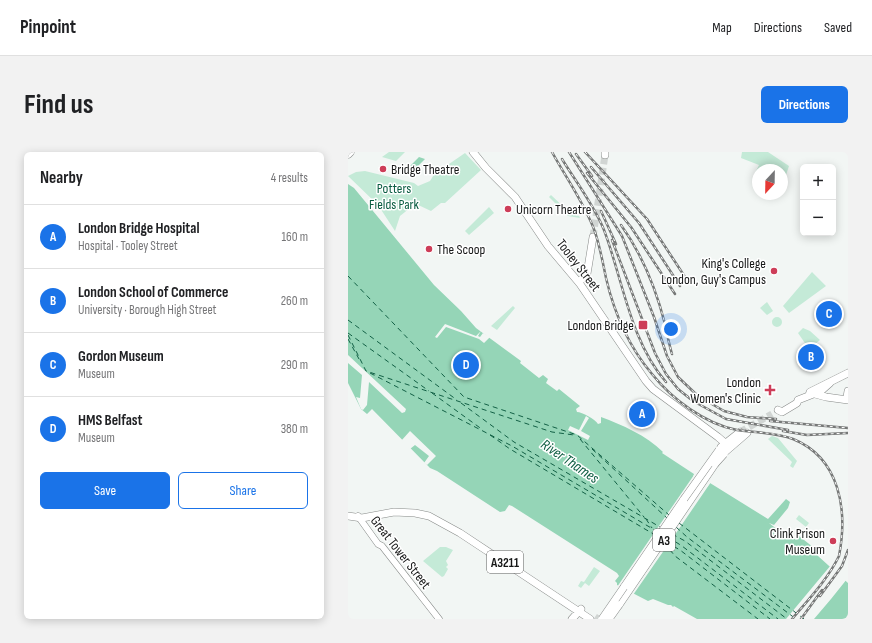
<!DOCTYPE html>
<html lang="en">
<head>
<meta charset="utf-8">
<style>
  body { margin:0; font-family:"Sofia Sans Condensed",sans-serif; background:#f2f2f2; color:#202124 }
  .controls { position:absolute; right:12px; top:12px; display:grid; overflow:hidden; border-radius:6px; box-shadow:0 2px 10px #0003 }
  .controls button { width:36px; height:36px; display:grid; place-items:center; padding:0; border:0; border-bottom:1px solid #e0e0e0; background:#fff; color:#202124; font:20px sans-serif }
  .compass { position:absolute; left:404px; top:12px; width:36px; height:36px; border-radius:50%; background:#fff; box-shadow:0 2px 10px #0003; rotate:202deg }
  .you { position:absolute; left:323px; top:177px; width:14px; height:14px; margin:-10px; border:3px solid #fff; border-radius:50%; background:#1a73e8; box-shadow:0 0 0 6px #1a73e833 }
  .badge { display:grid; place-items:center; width:26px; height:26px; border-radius:50%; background:#1a73e8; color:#fff; font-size:13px; font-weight:700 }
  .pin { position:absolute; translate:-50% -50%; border:2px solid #fff; box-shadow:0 1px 4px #0006 }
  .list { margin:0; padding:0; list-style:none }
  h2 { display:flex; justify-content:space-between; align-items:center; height:52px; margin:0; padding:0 16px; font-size:17px }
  h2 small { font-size:13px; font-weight:400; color:#757577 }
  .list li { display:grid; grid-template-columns:26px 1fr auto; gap:12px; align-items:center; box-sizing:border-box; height:64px; padding:0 16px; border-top:1px solid #e0e0e0 }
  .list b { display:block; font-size:15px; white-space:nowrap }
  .list p { margin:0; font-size:13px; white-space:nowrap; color:#757577 }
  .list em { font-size:13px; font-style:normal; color:#757577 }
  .actions { display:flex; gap:8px; padding:12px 16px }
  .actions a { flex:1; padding:9px 0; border:1px solid #1a73e8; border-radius:6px; text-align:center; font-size:14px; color:#1a73e8 }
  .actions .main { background:#1a73e8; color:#fff }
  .map { position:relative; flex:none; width:500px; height:467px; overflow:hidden; border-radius:6px }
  header { display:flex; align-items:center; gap:24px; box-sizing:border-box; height:56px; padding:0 20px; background:#fff; border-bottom:1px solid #e0e0e0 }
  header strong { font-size:19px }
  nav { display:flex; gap:22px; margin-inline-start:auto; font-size:14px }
  .intro { display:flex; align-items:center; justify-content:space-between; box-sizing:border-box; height:96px; padding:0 24px }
  h1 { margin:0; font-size:28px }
  .button { padding:10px 18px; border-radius:6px; background:#1a73e8; color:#fff; font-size:14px; font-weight:700 }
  main { display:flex; gap:24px; padding:0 24px }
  aside { flex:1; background:#fff; border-radius:6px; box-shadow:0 2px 10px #0003 }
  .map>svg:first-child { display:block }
</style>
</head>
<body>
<header>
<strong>Pinpoint</strong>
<nav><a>Map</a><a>Directions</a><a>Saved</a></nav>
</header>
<div class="intro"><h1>Find us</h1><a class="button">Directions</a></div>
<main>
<aside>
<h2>Nearby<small>4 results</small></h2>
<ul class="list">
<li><span class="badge">A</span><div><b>London Bridge Hospital</b><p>Hospital · Tooley Street</p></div><em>160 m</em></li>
<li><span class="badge">B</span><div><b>London School of Commerce</b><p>University · Borough High Street</p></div><em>260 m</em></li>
<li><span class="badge">C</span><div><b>Gordon Museum</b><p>Museum</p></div><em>290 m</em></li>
<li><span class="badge">D</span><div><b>HMS Belfast</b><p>Museum</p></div><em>380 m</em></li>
</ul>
<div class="actions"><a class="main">Save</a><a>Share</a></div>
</aside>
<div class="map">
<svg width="500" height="467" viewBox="0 0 500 467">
  <rect width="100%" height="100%" fill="#f2f6f4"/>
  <path fill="#c4ead7" d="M41,0H57L48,9L34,5Z
    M394,0H420L441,14L434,35V18H410V25L406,23L411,13L393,6Z
    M117,1L133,18L97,51H93L83,59L66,51L61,54L63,55L62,56L52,64L47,79L30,53L0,24L8,20L17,19L66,31L70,34L82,29L87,21L91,22L101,12Z
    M203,43L223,62L231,64L232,66L220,64L201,45Z
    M141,55L146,61L121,83L117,79Z
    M464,120L478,134L441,161L435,154Z
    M419,150L425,159L419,163L412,156Z
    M165,154L167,156L149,178L143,174Z
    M424 170a5 5 0 1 1 10 0a5 5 0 1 1-10 0Z
    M455,176L462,179L472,188L461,197L450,181Z
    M424,284L430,286L449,309L445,316L442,314L444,310L420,287Z
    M451,363L461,371L458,375L448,367Z
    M92,395H98L105,398L98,409L100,413L98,415L100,417L96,424L94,425L75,409Z
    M246,415L252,419L241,434L237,431L233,436L230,434L233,429L236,430Z"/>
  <path fill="#95d5b7" d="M71,5L77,7L68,16L62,14Z
    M0,32L6,36L86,133L113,159L128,176L173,209L172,211L191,226L195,223L200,227L198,231L209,239L211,237L232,254L228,257L229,260C234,260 247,267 250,272L253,271V265C274,273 298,283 315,300L314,301L346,322L345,325L359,335L362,331L420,367L438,347L442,350L440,356L426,373L421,371L430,378H435L448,388L451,384L470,399L468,401L470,404L500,431V467H349L326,454L325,455L323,453H320L305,447L300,449L269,433V431L267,429L271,424L269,421L164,354L161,353L157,359L152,360L89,319L82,316L24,257L19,262L13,257L0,231Z"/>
  <path fill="#f2f6f4" d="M97,172L128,184L133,179L130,184L132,185L135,181L142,185L136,191L131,187L98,175L89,186L87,185Z
    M0,203L58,257L57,260L54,261L21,230L19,253L15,258L13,257L8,245L12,246L14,223L0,211Z
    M238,264L241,266L233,279L242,284L240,288L220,278L222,274L231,278Z
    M62,279L88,304L79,313L76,311L81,304L67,293L62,297L53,289Z
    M348,320L347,325L359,332L363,330L335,371L285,443L273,435H269Z
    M483,413L499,427L483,447L466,467H438Z"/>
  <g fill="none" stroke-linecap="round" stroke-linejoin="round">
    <path stroke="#126045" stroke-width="1" stroke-dasharray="5 4" stroke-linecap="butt" d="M0,124L116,245L229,283L321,363
      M0,168L109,248
      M0,181L81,239
      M0,183L18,219L204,280L226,283
      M0,187L11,207
      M22,221L164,294L310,380
      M84,241L135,278
      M113,251L166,290L312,375
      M142,283L162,297L307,383
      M232,287L296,365
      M244,297L320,367
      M298,367L304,376
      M331,371L456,467
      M328,375L339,385L448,467
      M324,382L337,389L439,467
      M320,385L334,394L430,467
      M318,390L332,398L422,467
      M316,391L327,404L410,467"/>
    <path stroke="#d1d5d3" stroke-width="7" stroke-dasharray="7 3.5" stroke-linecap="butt" d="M245,85L257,3
      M392,280L424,262
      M247,465L250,467"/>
    <defs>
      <path id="secondary" d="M10,364L30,392L34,394L91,467"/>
      <path id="primary" d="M125,0L138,16L167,45L200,94L232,132L298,229L305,237L370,285L377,291L378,299
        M257,3V0
        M231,130L239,122L245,85
        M467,242L478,245L500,248
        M461,243L462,240L500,221
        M499,245L500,239
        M430,258L434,260L449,251L450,248L473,239L482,231
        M373,295L392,280
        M377,300L399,281
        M0,364L14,366L46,360L67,361L81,364L112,381L242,467
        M276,435L336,347
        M271,453L367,312
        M224,467L233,457"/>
      <path id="highway" d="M0,2L2,0"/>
    </defs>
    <use href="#secondary" stroke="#878a88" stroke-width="7"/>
    <use href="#primary" stroke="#878a88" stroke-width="8"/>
    <use href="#highway" stroke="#878a88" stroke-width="9"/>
    <use href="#secondary" stroke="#fff" stroke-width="6"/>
    <use href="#primary" stroke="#fff" stroke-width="7"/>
    <use href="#highway" stroke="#fff" stroke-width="8"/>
    <defs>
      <path id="rail" d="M204,0C218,26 237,52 247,80C252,95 255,111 258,126C266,160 281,195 304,222C324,247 357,272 389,278C408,281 427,280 445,287C492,306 500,358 491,404C480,427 460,448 444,467
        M221,0L274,84L306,165L319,204L330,225L350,244L376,259L399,265L428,267
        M237,0L299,67L339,128
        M228,2L244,24
        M214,7C228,30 246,53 256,78C275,128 282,189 318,230
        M243,15L291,71L332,134
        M239,21L283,75L327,142
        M253,59L268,92
        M273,73C294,102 308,137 317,172C319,182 321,192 324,202
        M264,88L307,201L318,222L330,237L345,249L378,267L440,278
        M422,269L500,276
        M435,279L459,283L500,281
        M472,444L494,414L500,398
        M453,467L474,438"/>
    </defs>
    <use href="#rail" stroke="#767877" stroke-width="2.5"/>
    <use href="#rail" stroke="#fff" stroke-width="1" stroke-dasharray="3" stroke-linecap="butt"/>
    <defs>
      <path id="primary-bridge" d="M367,312L376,302
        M336,347L371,298
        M254,467L276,435
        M261,467L271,453"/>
    </defs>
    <use href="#primary-bridge" stroke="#878a88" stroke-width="8" stroke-linecap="butt"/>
    <use href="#primary-bridge" stroke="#fff" stroke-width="7"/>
  </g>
  <g fill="#cd3d58" stroke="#fff" stroke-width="1.5">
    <circle cx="35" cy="17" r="4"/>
    <circle cx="160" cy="57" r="4"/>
    <circle cx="81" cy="97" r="4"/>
    <circle cx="426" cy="119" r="4"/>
    <rect x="290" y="168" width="10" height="10" rx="2"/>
    <path d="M420 232h4v4h4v4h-4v4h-4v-4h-4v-4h4z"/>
    <circle cx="485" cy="389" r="4"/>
  </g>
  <g text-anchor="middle" stroke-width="3" stroke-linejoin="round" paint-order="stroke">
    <g fill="#fff" stroke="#5d5d5d" stroke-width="1">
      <rect x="305" y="377" width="22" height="22" rx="3"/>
      <rect x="139" y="399" width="36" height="22" rx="3"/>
    </g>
    <g font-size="13" font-weight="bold" fill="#171818">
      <text x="316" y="393">A3</text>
      <text x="157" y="415">A3211</text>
    </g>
    <g font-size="14" fill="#171818" stroke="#fff" text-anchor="end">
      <text x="43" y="22" text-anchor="start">Bridge Theatre</text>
      <text x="168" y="62" text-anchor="start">Unicorn Theatre</text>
      <text x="89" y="102" text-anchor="start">The Scoop</text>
      <text x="418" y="116">King's College<tspan x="418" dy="16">London, Guy's Campus</tspan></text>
      <text x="286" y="178">London Bridge</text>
      <text x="413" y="235">London<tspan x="413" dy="16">Women's Clinic</tspan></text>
      <text x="477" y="386">Clink Prison<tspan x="477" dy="16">Museum</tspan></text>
    </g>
    <g font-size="14" fill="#085b40" stroke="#fff">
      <text x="46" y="41">Potters<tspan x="46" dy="16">Fields Park</tspan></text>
    </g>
    <g font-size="14" fill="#171818" stroke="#fff">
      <text transform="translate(231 113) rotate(52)" y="5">Tooley Street</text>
      <text transform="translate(53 400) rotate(52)" y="5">Great Tower Street</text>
    </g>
    <g font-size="15" font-style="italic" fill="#126045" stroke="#fff">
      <text transform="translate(222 309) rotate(34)" y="5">River Thames</text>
    </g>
  </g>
</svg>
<div class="controls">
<button>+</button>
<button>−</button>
</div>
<svg class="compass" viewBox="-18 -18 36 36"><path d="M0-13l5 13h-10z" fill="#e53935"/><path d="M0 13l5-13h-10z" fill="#757577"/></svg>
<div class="you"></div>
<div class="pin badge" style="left:294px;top:262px">A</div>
<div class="pin badge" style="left:463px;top:205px">B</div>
<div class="pin badge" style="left:481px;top:162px">C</div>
<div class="pin badge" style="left:118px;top:213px">D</div>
</div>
</main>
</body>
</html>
